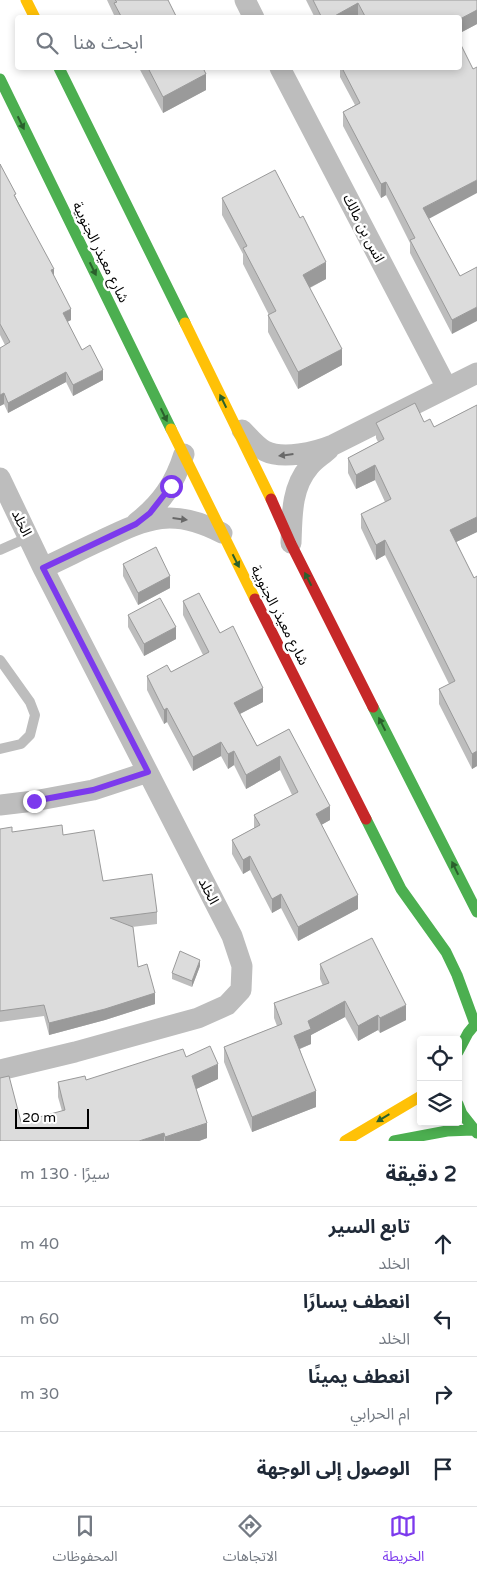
<!DOCTYPE html>
<html lang="ar">
<head>
<meta charset="utf-8">
<style>
  body { margin:0; font-family:"Varela Round","Noto Sans Arabic",sans-serif; background:#f2f2f3; color:#1f2937; direction:rtl }
  .controls { position:absolute; right:15px; bottom:15px; display:grid; overflow:hidden; border-radius:5px; box-shadow:0 2px 8px #0003 }
  .controls button { width:45px; height:45px; display:grid; place-items:center; padding:0; border:0; border-bottom:1px solid #e0e1e3; background:#fff; color:#1f2937; font:25px sans-serif }
  .scale { position:absolute; left:15px; bottom:12px; width:74px; box-sizing:border-box; padding-left:5px; border:2px solid #000; border-top:0; font-size:14px; line-height:18px; white-space:nowrap; color:#000; -webkit-text-stroke:4px #fff; paint-order:stroke }
  .stop { position:absolute; width:15px; height:15px; margin:-11px; border:4px solid #7c3aed; border-radius:50%; background:#fff }
  .stop.end { background:#7c3aed; border-color:#fff; box-shadow:0 1px 5px #0008 }
  .list { margin:0; padding:0; list-style:none }
  h2 { display:flex; justify-content:space-between; align-items:center; height:65px; margin:0; padding:0 20px; font-size:21px }
  h2 small { font-size:16px; font-weight:400; color:#747a83 }
  .list li { display:grid; grid-template-columns:32px 1fr auto; gap:15px; align-items:center; box-sizing:border-box; height:75px; padding:0 20px; border-top:1px solid #e0e1e3 }
  .list b { display:block; font-size:19px; white-space:nowrap }
  .list p { margin:0; font-size:16px; white-space:nowrap; color:#747a83 }
  .list em { font-size:16px; font-style:normal; color:#747a83 }
  .icon { flex:none; width:28px; height:28px; fill:none; stroke:currentColor; stroke-width:2; stroke-linecap:round; stroke-linejoin:round }
  .map { position:relative; flex:none; width:477px; height:1141px; overflow:hidden; direction:ltr }
  .search { position:absolute; background:#fff; box-shadow:0 2px 8px #0003; left:15px; right:15px; top:15px; height:55px; display:flex; align-items:center; gap:12px; box-sizing:border-box; padding:0 18px; border-radius:5px; color:#747a83; font-size:19px }
  .sheet { height:365px; background:#fff }
  nav { display:flex; justify-content:space-around; align-items:center; box-sizing:border-box; height:70px; border-top:1px solid #e0e1e3; background:#fff; font-size:14px; color:#747a83 }
  nav a { display:grid; justify-items:center; gap:2px }
  nav .on { color:#7c3aed }
  .map>svg:first-child { display:block }
</style>
</head>
<body>
<div class="map">
<svg width="477" height="1141" viewBox="0 0 477 1141">
  <rect width="100%" height="100%" fill="#fff"/>
  <g fill="none" stroke-linecap="round" stroke-linejoin="round">
    <path stroke="#bdbdbd" stroke-width="10" d="M0,550L29,537
      M0,660L30,702L35,715L30,735L21,744L0,749"/>
    <path stroke="#bdbdbd" stroke-width="21" d="M245,0L254,18
      M280,68L447,388
      M242,430C249,437 257,447 265,451C283,460 316,452 333,445L477,373
      M0,478L43,568L232,936L242,966L241,990L227,1005L198,1018L75,1052L0,1070
      M136,523C161,504 175,483 184,454
      M291,543C292,517 291,488 309,467C314,460 323,455 329,449
      M43,568C63,559 82,549 102,540C148,518 173,507 222,533
      M0,805L34,801L93,790L148,772"/>
    <path stroke="#4caf50" stroke-width="11" d="M59,68L185,323
      M0,79L171,429
      M373,707L477,912
      M366,819L401,889L446,952L457,975L475,1024
      M458,1052L468,1033L477,1022
      M458,1104L462,1114L477,1133
      M394,1141L447,1131L473,1130"/>
    <path stroke="#ffc107" stroke-width="11" d="M26,0L35,18
      M185,323L271,499
      M171,429L255,599
      M345,1141L421,1096"/>
    <path stroke="#c62828" stroke-width="11" d="M271,499L291,544L373,707
      M255,599L366,819"/>
  </g>
  <path fill="#bdbdbd" d="M107,0H168L177,18H114V15Z
    M306,0H477V24L460,33V18H359L358,16L356,18H315Z
    M139,68H203L206,90L163,113Z
    M340,68H460L429,219L460,276L452,334L410,253V243L386,195L381,198L343,126V112L355,105L340,77Z
    M0,164L54,277L71,320L67,322L82,350L103,380L73,396L66,382L8,413L4,404L0,406L5,345L0,335Z
    M222,198L326,279L310,288L342,365L298,389L268,332V315H269L243,264V254L222,215Z
    M477,405V532L456,542L474,578L477,576V766L472,769L439,704V689L449,684L385,555L376,560L361,528V514L385,502L375,480L356,489L348,473V458L378,442L376,438V423L424,422L434,427Z
    M123,564L170,588L138,605L123,576Z
    M183,601L220,633L263,702L240,714L257,746L289,729L330,820L321,825L358,909L298,941L281,908L272,913L250,870L243,874L232,854V840L254,828V815L292,795L280,770L246,789L234,765L228,769L221,756L193,771L167,722L164,724L147,690V676L171,672L203,655L183,615Z
    M128,615L176,639L144,656L128,627Z
    M0,829L12,832L63,835L103,881L157,912V924L132,927L138,967L155,1004L105,1020L49,1035L44,1016L0,1022Z
    M320,964L406,1020L380,1033L378,1030L358,1041L345,1017L311,1035V1044L300,1049L316,1107L252,1132L224,1062V1047L277,1026L274,1018V1003L323,986L320,979Z
    M200,966L192,987L172,979V973Z
    M186,1057L218,1079L196,1089L207,1138L199,1141H0L21,1122L62,1111L58,1097V1082L86,1080Z"/>
  <path fill="#9a9a9a" d="M358,3V16L356,18H331Z
    M477,10V24L460,33V19Z
    M206,74V90L163,113V97Z
    M477,180V193L423,222V208Z
    M386,182V195L381,198V184Z
    M326,262V279L303,291V275Z
    M54,269V279L51,270Z
    M477,307V321L452,334V320Z
    M71,309V320L63,324V313Z
    M342,349V365L298,389V372Z
    M103,370V380L73,396V385Z
    M66,372V382L8,413V403Z
    M4,393V404L0,406V395Z
    M375,465V480L356,489V475Z
    M477,517V532L450,545V530Z
    M385,540V555L376,560V545Z
    M170,576V588L138,605V593Z
    M176,627V639L144,656V644Z
    M263,688V702L234,717V703Z
    M167,708V722L164,724V710Z
    M221,742V756L193,771V757Z
    M234,751V765L228,769V754Z
    M477,751V766L472,769V754Z
    M280,756V770L246,789V775Z
    M330,806V820L316,828V814Z
    M250,856V870L243,874V860Z
    M281,894V908L272,913V899Z
    M358,895V909L298,941V927Z
    M200,960V966L192,987V981Z
    M155,993V1004L105,1020L49,1035V1023Z
    M345,1001V1017L311,1035V1044L294,1051V1036L308,1021Z
    M406,1005V1020L380,1033V1018Z
    M378,1015V1030L358,1041V1026Z
    M218,1064V1079L192,1091V1076Z
    M316,1091V1107L252,1132V1117Z
    M207,1123V1138L199,1141H165V1137Z
    M164,1133V1141H139Z"/>
  <path fill="#dcdcdc" stroke="#9a9a9a" d="M115,0H168L177,18H122L114,3L117,2Z
    M313,0H477V10L460,19V18H366L358,3L331,18H322Z
    M460,43L473,69L477,67V180L423,208L460,276L477,267V307L452,320L410,240L415,238L386,182L381,184L343,112L360,103L342,68H460Z
    M148,68H203L206,74L163,97Z
    M0,164L16,194L14,195L54,269L51,270L71,309L63,313L82,350L90,345L103,370L73,385L66,372L8,403L4,393L0,395V348L10,342L0,324Z
    M275,170L300,218L303,216L326,262L303,275L342,349L298,372L268,315L276,311L243,248L247,246L222,198Z
    M415,403L424,422L430,419L434,427L477,405V517L450,530L474,578L477,576V751L472,754L439,689L455,681L385,540L376,545L361,514L391,499L375,465L356,475L348,458L384,439L376,423Z
    M156,547L170,576L138,593L123,564Z
    M199,593L220,633L233,626L263,688L234,703L257,746L289,729L330,806L316,814L358,895L298,927L281,894L272,899L250,856L243,860L232,840L260,825L254,815L298,792L280,756L246,775L234,751L228,754L221,742L193,757L167,708L164,710L147,676L167,665L171,672L209,652L183,601Z
    M160,598L176,627L144,644L128,615Z
    M62,825L63,835L94,830L103,881L152,874L157,912L110,918L133,927L138,967L147,964L155,993L105,1009L49,1023L44,1005L0,1011V829L12,827V832Z
    M372,938L406,1005L380,1018L378,1015L358,1026L345,1001L308,1021L311,1029L294,1036L316,1091L252,1117L224,1047L282,1024L274,1003L329,983L320,964Z
    M180,951L200,960L192,981L172,973Z
    M210,1046L218,1064L192,1076L207,1123L165,1137L164,1133L139,1141H0V1078L9,1076L21,1122L65,1110L58,1082L85,1076L86,1080L183,1049L186,1057Z"/>
  <defs><path id="oneway-solid" d="M-6-.8H1V-3.2L6.5 0L1 3.2V.8H-6Z" transform="scale(1.25)"/></defs>
  <g fill="#2a602c">
    <use href="#oneway-solid" transform="translate(21 123) rotate(64)"/>
    <use href="#oneway-solid" transform="translate(93 269) rotate(64)"/>
    <use href="#oneway-solid" transform="translate(223 401) rotate(-116)"/>
    <use href="#oneway-solid" transform="translate(164 415) rotate(64)"/>
    <use href="#oneway-solid" transform="translate(236 561) rotate(63)"/>
    <use href="#oneway-solid" transform="translate(308 579) rotate(-117)"/>
    <use href="#oneway-solid" transform="translate(382 724) rotate(-117)"/>
    <use href="#oneway-solid" transform="translate(455 868) rotate(-116)"/>
    <use href="#oneway-solid" transform="translate(383 1118) rotate(149)"/>
  </g>
  <g fill="#686868">
    <use href="#oneway-solid" transform="translate(286 455) rotate(173)"/>
    <use href="#oneway-solid" transform="translate(180 519) rotate(7)"/>
  </g>
  <g fill="none" stroke-linecap="round" stroke-linejoin="round">
    <path stroke="#7c3aed" stroke-width="6" d="M34,801L93,790L148,772L43,568L136,524L150,513L171,486"/>
  </g>
  <g text-anchor="middle" stroke-width="5" stroke-linejoin="round" paint-order="stroke">
    <g font-size="14" fill="#000" stroke="#fff">
      <text transform="translate(364 228) rotate(63)" y="5">انس بن مالك</text>
      <text transform="translate(101 252) rotate(64)" y="5">شارع معيذر الجنوبية</text>
      <text transform="translate(22 523) rotate(64)" y="5">الخلد</text>
      <text transform="translate(280 615) rotate(63)" y="5">شارع معيذر الجنوبية</text>
      <text transform="translate(209 891) rotate(63)" y="5">الخلد</text>
    </g>
  </g>
</svg>
<div class="controls">
<button><svg class="icon" aria-label="locate" viewBox="0 0 24 24"><circle cx="12" cy="12" r="6"/><path d="M12 2v4M12 18v4M2 12h4M18 12h4"/></svg></button>
<button><svg class="icon" aria-label="layers" viewBox="0 0 24 24"><path d="M12 4l9 5-9 5-9-5zM3 14l9 5 9-5"/></svg></button>
</div>
<div class="scale">20 m</div>
<div class="stop" style="left:171px;top:486px"></div>
<div class="stop end" style="left:34px;top:801px"></div>
<div class="search"><svg class="icon" aria-label="search" viewBox="0 0 24 24"><circle cx="10" cy="10" r="6"/><path d="M15 15l6 6"/></svg>ابحث هنا</div>
</div>
<section class="sheet">
<h2>2 دقيقة<small>سيرًا · 130 m</small></h2>
<ul class="list">
<li><svg class="icon" aria-label="ahead" viewBox="0 0 24 24"><path d="M12 20V5M6 11l6-6 6 6"/></svg><div><b>تابع السير</b><p>الخلد</p></div><em>40 m</em></li>
<li><svg class="icon" aria-label="left" viewBox="0 0 24 24"><path d="M17 20v-9H6M10 6l-5 5 5 5"/></svg><div><b>انعطف يسارًا</b><p>الخلد</p></div><em>60 m</em></li>
<li><svg class="icon" aria-label="right" viewBox="0 0 24 24"><path d="M7 20v-9h11M14 6l5 5-5 5"/></svg><div><b>انعطف يمينًا</b><p>ام الحرابي</p></div><em>30 m</em></li>
<li><svg class="icon" aria-label="arrive" viewBox="0 0 24 24"><path d="M6 21V4h12l-3 4 3 4H6"/></svg><div><b>الوصول إلى الوجهة</b></div></li>
</ul>
</section>
<nav>
<a class="on"><svg class="icon" aria-label="map" viewBox="0 0 24 24"><path d="M3 6l6-2 6 2 6-2v14l-6 2-6-2-6 2zM9 4v14M15 6v14"/></svg>الخريطة</a>
<a><svg class="icon" aria-label="directions" viewBox="0 0 24 24"><path d="M12 3l9 9-9 9-9-9zM9 14v-3h6M13 9l2 2-2 2"/></svg>الاتجاهات</a>
<a><svg class="icon" aria-label="saved" viewBox="0 0 24 24"><path d="M7 4h10v16l-5-4-5 4z"/></svg>المحفوظات</a>
</nav>
</body>
</html>
